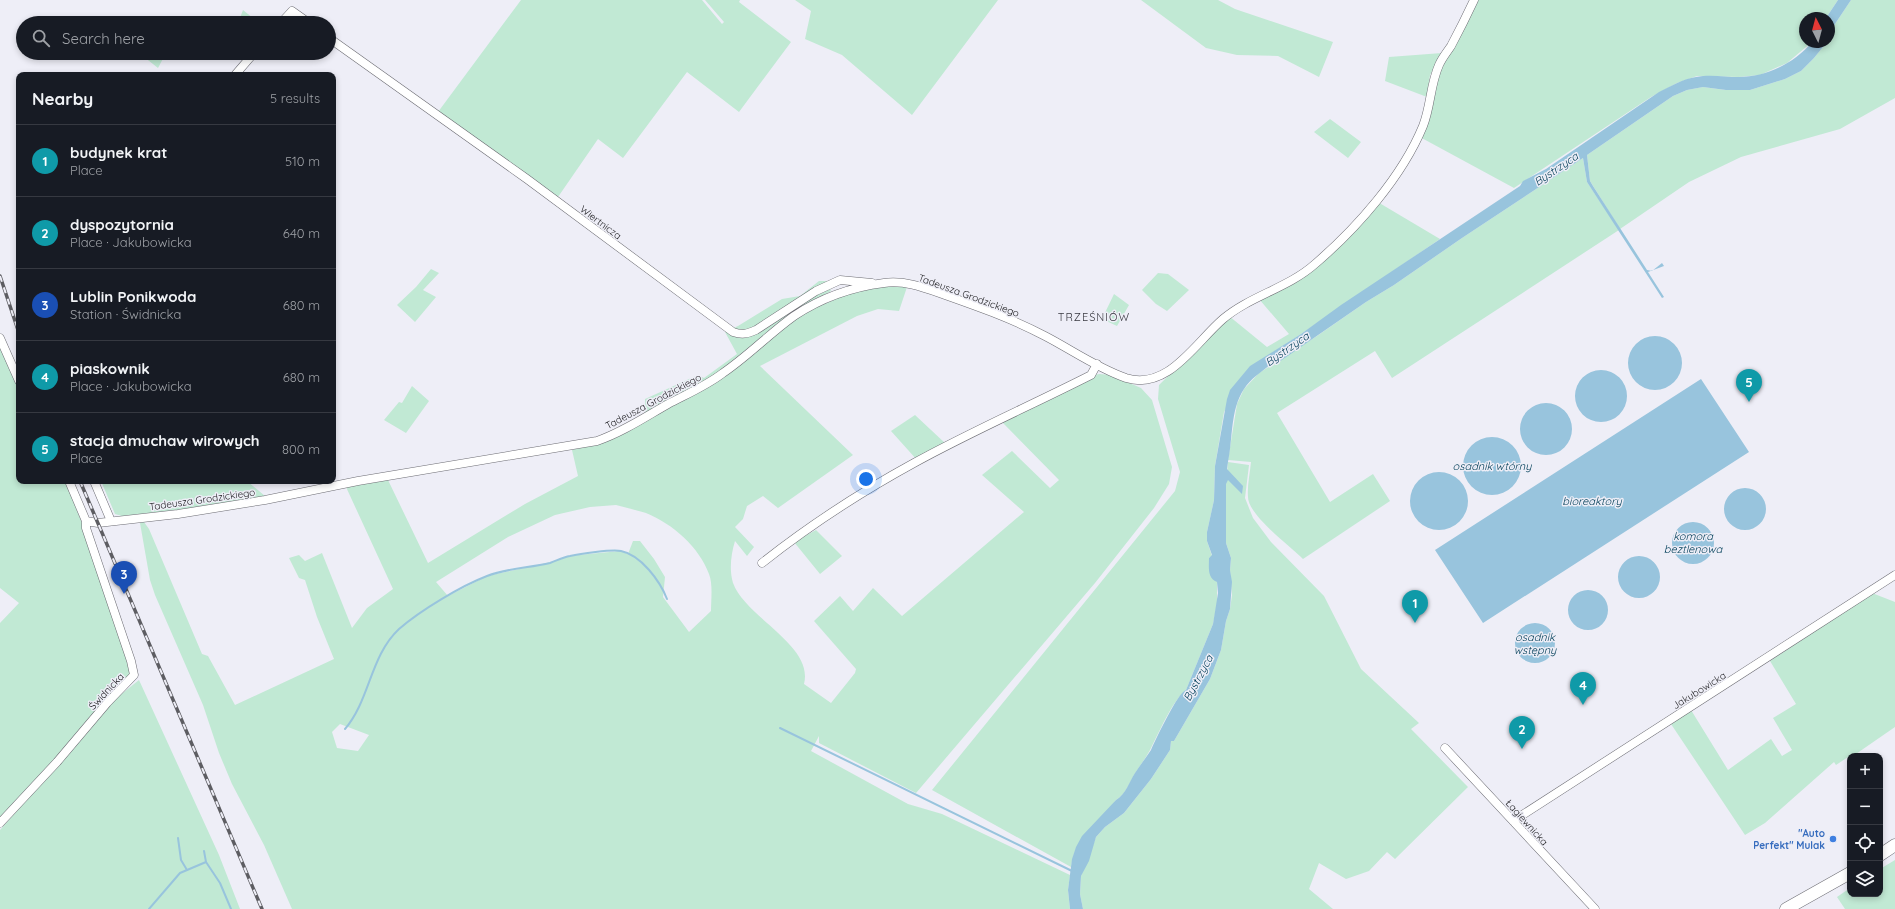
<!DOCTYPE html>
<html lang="en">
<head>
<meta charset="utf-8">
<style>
  body { margin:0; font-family:Quicksand,sans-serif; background:#20242c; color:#f1f3f6 }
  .controls { position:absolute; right:12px; bottom:12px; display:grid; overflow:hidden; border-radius:8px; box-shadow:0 2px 6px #0003 }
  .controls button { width:36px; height:36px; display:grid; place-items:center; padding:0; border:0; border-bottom:1px solid #363941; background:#171b24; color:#f1f3f6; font:20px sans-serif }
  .compass { position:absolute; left:1799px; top:12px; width:36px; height:36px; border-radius:50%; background:#171b24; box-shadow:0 2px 6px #0003; rotate:354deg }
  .you { position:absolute; left:866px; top:479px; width:14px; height:14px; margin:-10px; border:3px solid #fff; border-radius:50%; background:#1a73e8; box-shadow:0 0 0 6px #1a73e833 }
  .badge { display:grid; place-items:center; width:26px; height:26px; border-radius:50%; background:#2563eb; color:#fff; font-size:13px; font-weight:700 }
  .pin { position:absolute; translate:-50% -33px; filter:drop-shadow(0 1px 2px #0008) }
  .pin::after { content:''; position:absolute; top:21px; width:14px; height:12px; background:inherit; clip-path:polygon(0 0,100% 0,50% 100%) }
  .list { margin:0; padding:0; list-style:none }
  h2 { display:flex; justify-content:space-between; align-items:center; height:52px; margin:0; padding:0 16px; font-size:17px }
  h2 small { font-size:13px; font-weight:400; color:#9ea1a6 }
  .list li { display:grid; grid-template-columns:26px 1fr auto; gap:12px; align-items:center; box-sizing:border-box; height:72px; padding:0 16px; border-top:1px solid #363941 }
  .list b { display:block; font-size:15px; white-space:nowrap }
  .list p { margin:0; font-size:13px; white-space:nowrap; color:#9ea1a6 }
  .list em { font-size:13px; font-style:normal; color:#9ea1a6 }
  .icon { flex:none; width:22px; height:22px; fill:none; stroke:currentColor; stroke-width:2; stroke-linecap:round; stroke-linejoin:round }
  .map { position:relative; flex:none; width:1895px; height:909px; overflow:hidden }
  .search { position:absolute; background:#171b24; box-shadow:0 2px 6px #0003; left:16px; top:16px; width:320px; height:44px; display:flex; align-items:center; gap:10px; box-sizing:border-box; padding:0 14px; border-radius:22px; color:#9ea1a6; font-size:15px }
  .panel { position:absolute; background:#171b24; box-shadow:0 2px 6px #0003; left:16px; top:72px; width:320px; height:412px; border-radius:8px }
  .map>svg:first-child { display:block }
</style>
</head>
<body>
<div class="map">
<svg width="1895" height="909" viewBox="0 0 1895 909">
  <rect width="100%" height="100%" fill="#eeeef7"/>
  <path fill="#c1e9d4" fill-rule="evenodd" d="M521,0H702L722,24L724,22L705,0H740L739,2L791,42L739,112L687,72L623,158L598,139L558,197L438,112Z
    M795,0H998L912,115L842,55L805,39L811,11Z
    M1141,0H1218L1235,9L1333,42L1319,77L1278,56L1237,55L1206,48Z
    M1476,0H1838L1826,18H1805V42H1812L1787,63L1760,75L1739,77L1697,76L1677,83L1651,97L1514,188L1418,136L1437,69Z
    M1851,0H1895V98L1840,129L1741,157L1689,182L1620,229L1590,181L1587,155L1673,96L1687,90L1703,87L1726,90H1750L1785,79L1801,71L1814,58L1827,42H1829L1833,27Z
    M243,10L259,23H238Z
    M139,53H166L158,68Z
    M1442,53L1430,75L1427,97L1385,81L1389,57Z
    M1330,119L1361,142L1348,158L1314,132Z
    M1583,158L1587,182L1619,230L1392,378L1375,351L1277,413L1330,502L1373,474L1390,501L1303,559C1290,546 1248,515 1248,497C1247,486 1250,473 1251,462L1228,460L1237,404L1244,389L1259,373L1317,336L1366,302L1394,285L1462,238Z
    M1376,201L1440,239L1301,334L1250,367L1224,412L1215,466L1214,500L1207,532V541L1212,556L1209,558V564L1217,582V604L1213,624L1186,690C1172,701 1159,733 1150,750C1145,759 1139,767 1134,775C1129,784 1125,795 1116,800C1097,826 1076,833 1071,867L932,790L1175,491L1180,472L1158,399L1159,385L1229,316L1267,347L1289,334L1259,299L1314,263Z
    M431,269L439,273L423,290L436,297L415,322L397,305L416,287Z
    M1158,273L1168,274L1189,290L1167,311L1156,304L1142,290Z
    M819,281H827L831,291L804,306C822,309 832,299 848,294C867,288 887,285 907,287L899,311L878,309L857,316L760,366L853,455L778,508L763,496L747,506L743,519L735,527L754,547L747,556L735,541C731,554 729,570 733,583C746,618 814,645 804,684L831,703L855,673L856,669L814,621L840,596L853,611L873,588L902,616L1024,512L982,475L1012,451L1050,488L1059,480L1002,422L1092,376L1099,374L1111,375L1141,388L1152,400L1172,467L1169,484L1154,508L1095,583L916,793L819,743V736L811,751L908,804L942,814L1070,875L1068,890L1070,909H292L264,845L232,784L219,753L203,705L155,595L150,580L140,523L144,522L149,529L202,654L208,656L235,705L334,659L317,617L305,580L299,578L289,558L299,555L305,561L322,553L352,628L367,608L393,589L346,487L388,480L428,563L525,504L578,476L572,450L588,446L641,422L645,412V399L698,375L704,378L737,354L725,332L738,326L782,299L800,296ZM616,505C626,508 637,510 646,513C673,524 699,547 709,574C713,584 711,600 711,611L689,632L663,597L665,577L654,559L640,541H633L628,554L620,551L568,556L551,562L487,576L448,596L436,582L508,537L555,515L590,507ZM340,724L369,735L358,751L337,748L332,732Z
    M1114,294L1129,305L1117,326L1102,319Z
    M0,346L19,387V481H65L84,528L131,670L129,677L0,820V623L19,603L0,588Z
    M412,386L429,401L406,433L384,420L399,402L402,403Z
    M915,415L946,444L917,460L891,431Z
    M1228,462L1249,465L1245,498L1253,518L1271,542L1324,596L1361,669L1419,723L1411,729L1468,787L1395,859L1387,852L1369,871L1346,879L1319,863L1309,889L1333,909H1083L1080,894L1081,876L1096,837L1105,827L1124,813L1151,779L1170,750L1171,740L1174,741L1210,679L1221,650L1226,621L1230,609L1232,595L1230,570L1231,558L1226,543V484Z
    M101,481H247L265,496L197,508L122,516L115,514Z
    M816,530L842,556L820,574L794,542Z
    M1872,593L1895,602V727L1853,756H1850L1849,759L1848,757L1836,765L1834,762L1765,823L1745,835L1671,724L1691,710L1728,770L1771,739L1782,756L1792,750L1773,718L1796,704L1770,661Z
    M139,680L219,855L240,909H0V830L114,700Z
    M1895,860V909H1845L1837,897L1850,888V894H1880V869Z"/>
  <path fill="#98c4dd" d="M1838,0H1851L1833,27L1829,39V18H1826Z
    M1812,42H1827L1814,58L1801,71L1785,79L1750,90H1726L1703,87L1687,90L1673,96L1587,155L1590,181L1593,186L1647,270L1652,271L1662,263L1664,266L1648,272L1664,297L1662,298L1587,182L1583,158L1462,238L1394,285L1366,302L1279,362H1274C1264,370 1251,378 1244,389C1230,410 1233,439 1228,462L1227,469L1243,486L1242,494L1228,480L1226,484V543L1231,558L1230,570L1232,582L1230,609L1226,621L1221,650L1210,679L1174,741H1171L1170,750L1151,779L1124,813L1105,827L1096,837L1089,861L1081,876L1080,894L1083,909H1070L1068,890L1072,859L1076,847L1082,836L1116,800C1126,794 1129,782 1135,773C1140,765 1146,758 1151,750C1156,739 1178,692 1186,690L1213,624L1218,593L1217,582C1207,578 1209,567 1209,558L1212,555L1207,541V532L1214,500L1215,466L1227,399L1230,390L1250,366L1301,334L1341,305L1520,186L1523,181L1546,169L1659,92C1671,86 1683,79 1696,77C1710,74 1725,77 1739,77C1766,77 1795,63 1812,42Z
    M1628 363a27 27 0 1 1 54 0a27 27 0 1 1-54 0Z
    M1575 396a26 26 0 1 1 52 0a26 26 0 1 1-52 0Z
    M1701,379L1749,452L1483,623L1435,550Z
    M1520 429a26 26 0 1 1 52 0a26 26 0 1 1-52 0Z
    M1463 466a29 29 0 1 1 58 0a29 29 0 1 1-58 0Z
    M1410 501a29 29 0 1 1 58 0a29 29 0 1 1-58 0Z
    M1724 509a21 21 0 1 1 42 0a21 21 0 1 1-42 0Z
    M1672 543a21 21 0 1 1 42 0a21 21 0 1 1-42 0Z
    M1618 577a21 21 0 1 1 42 0a21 21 0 1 1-42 0Z
    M1568 610a20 20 0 1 1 40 0a20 20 0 1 1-40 0Z
    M1515 643a20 20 0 1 1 40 0a20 20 0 1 1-40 0Z"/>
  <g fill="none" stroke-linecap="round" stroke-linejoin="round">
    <path stroke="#98c4dd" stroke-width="2" d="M780,728L1072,871
      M345,729C370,700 370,656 399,629C421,610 461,586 487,576C507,568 529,568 550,563C556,561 563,557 570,556C579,554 612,549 621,551C641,555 660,581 667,599
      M178,838L181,860L187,870
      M204,851L206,862
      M149,909L180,873L206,862L220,883L231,909"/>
    <defs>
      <path id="minor" d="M281,23L292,11L309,23
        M329,38L527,179L733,332C742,335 747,334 756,330L816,291L840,280L872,283
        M235,75L254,53
        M0,338L19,381
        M94,481L111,521
        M86,521L98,523L178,514L265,500L358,481L597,441C623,432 645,417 668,404C687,394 706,386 723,373C748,356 769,334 794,316C821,298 852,287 884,283C905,280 925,288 945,295C979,307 1013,319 1045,336C1072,350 1097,368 1126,378C1168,391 1195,343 1223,319C1250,296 1288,288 1315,264C1357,228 1402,177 1423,126C1431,106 1430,85 1439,65C1442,58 1447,52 1451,46C1459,31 1467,15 1474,0
        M762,563C810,525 861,492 914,463C972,431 1032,405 1091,375L1097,364
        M1445,748L1595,909
        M1513,821L1895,575
        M0,823L57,762L107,703L134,675L131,661L86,528V521L69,481"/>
      <path id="secondary" d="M1880,855L1895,845
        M1786,909L1850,873"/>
    </defs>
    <use href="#minor" stroke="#6c6c73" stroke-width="9"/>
    <use href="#secondary" stroke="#6c6c73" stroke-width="13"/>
    <use href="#minor" stroke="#fff" stroke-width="8"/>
    <use href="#secondary" stroke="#fff" stroke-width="12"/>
    <defs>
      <path id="rail" d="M0,276L19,333
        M80,481L262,909"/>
    </defs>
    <use href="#rail" stroke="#5d5d62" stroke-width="3.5"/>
    <use href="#rail" stroke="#eeeef7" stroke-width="2" stroke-dasharray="6" stroke-linecap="butt"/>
  </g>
  <circle fill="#3f7fe0" stroke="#eeeef7" stroke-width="1.5" cx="1833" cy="839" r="4"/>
  <g text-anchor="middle" stroke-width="3" stroke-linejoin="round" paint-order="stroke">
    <g font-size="10" fill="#1d1d20" stroke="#eeeef7">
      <text transform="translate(601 222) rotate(37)" y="4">Wiertnicza</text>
      <text transform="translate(969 295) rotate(20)" y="4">Tadeusza Grodzickiego</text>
      <text transform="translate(653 401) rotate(-28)" y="4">Tadeusza Grodzickiego</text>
      <text transform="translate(202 499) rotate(-8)" y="4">Tadeusza Grodzickiego</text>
      <text transform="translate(1699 690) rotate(-32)" y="4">Jakubowicka</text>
      <text transform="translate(106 691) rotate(-47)" y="4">Świdnicka</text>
      <text transform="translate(1527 822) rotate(48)" y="4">Łagiewnicka</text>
    </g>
    <g font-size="10" font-weight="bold" fill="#366cbe" stroke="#eeeef7" text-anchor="end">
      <text x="1825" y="837">"Auto<tspan x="1825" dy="12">Perfekt" Mulak</tspan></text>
    </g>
    <g font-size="11" font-style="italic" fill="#05415b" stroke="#eeeef7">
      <text transform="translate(1556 169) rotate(-34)" y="4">Bystrzyca</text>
      <text transform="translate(1287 349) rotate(-35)" y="4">Bystrzyca</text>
      <text x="1492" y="470">osadnik wtórny</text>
      <text x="1592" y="505">bioreaktory</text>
      <text x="1693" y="540">komora<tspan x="1693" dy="13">beztlenowa</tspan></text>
      <text x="1535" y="641">osadnik<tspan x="1535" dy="13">wstępny</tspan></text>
      <text transform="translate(1198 678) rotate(-62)" y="4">Bystrzyca</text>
    </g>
    <g font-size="11" letter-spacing="1" fill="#393940" stroke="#eeeef7">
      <text x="1094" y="321">TRZEŚNIÓW</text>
    </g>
  </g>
</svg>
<div class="controls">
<button>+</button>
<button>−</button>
<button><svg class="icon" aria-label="locate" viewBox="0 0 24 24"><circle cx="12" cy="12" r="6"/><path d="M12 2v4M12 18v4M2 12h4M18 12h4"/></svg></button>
<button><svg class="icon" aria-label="layers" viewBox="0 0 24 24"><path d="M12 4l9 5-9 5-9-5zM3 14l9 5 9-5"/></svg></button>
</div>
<svg class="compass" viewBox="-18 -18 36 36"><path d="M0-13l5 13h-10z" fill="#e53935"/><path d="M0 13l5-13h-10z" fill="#9ea1a6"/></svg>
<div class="you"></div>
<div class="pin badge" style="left:1415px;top:623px;background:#0f9aa8">1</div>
<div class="pin badge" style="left:1522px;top:749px;background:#0f9aa8">2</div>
<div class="pin badge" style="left:124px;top:594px;background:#1a4fb4">3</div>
<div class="pin badge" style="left:1583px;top:705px;background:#0f9aa8">4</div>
<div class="pin badge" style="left:1749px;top:402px;background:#0f9aa8">5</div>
<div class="search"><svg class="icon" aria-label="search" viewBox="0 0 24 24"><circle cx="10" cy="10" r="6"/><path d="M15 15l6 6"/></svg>Search here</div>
<section class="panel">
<h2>Nearby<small>5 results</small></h2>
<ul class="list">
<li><span class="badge" style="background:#0f9aa8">1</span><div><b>budynek krat</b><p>Place</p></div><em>510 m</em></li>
<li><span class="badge" style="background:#0f9aa8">2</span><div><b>dyspozytornia</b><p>Place · Jakubowicka</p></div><em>640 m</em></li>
<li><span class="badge" style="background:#1a4fb4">3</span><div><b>Lublin Ponikwoda</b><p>Station · Świdnicka</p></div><em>680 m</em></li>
<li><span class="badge" style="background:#0f9aa8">4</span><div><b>piaskownik</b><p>Place · Jakubowicka</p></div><em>680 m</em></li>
<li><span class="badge" style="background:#0f9aa8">5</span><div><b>stacja dmuchaw wirowych</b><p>Place</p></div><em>800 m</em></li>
</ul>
</section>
</div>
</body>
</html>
